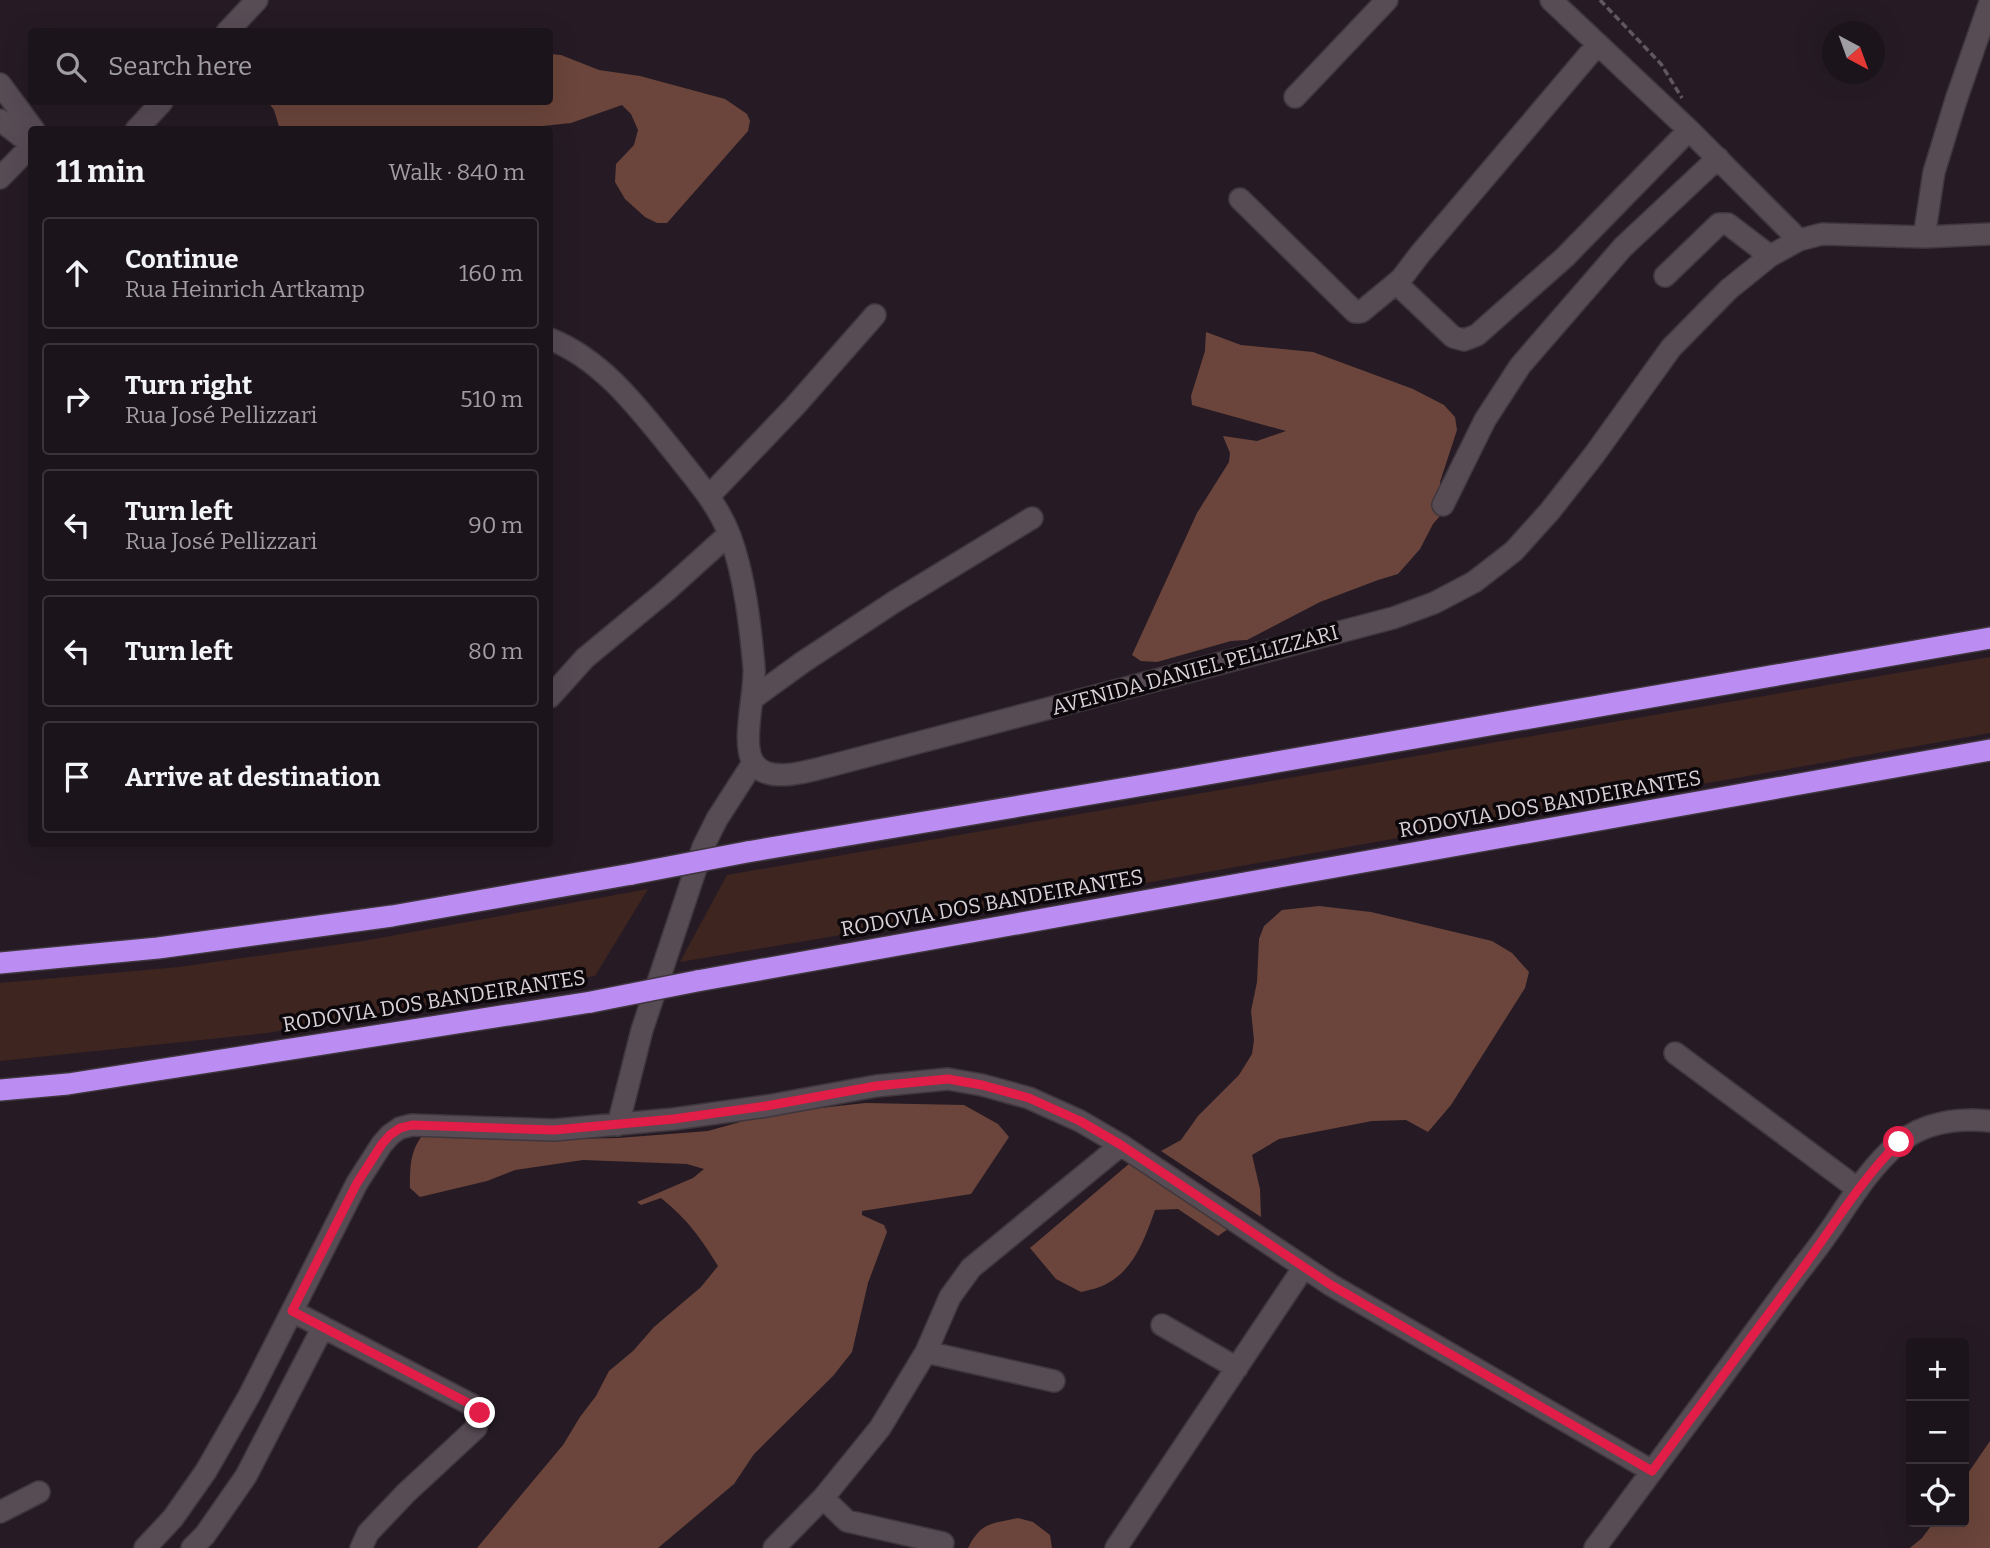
<!DOCTYPE html>
<html lang="en">
<head>
<meta charset="utf-8">
<style>
  body { margin:0; font-family:Bitter,serif; background:#251d24; color:#f1f3f6 }
  .controls { position:absolute; right:21px; bottom:21px; display:grid; overflow:hidden; border-radius:7px; box-shadow:0 7px 28px #0002 }
  .controls button { width:63px; height:63px; display:grid; place-items:center; padding:0; border:0; border-bottom:2px solid #3a333a; background:#1c141b; color:#f1f3f6; font:35px sans-serif }
  .compass { position:absolute; left:1822px; top:21px; width:63px; height:63px; border-radius:50%; background:#1c141b; box-shadow:0 7px 28px #0002; rotate:139deg }
  .stop { position:absolute; width:21px; height:21px; margin:-16px; border:5px solid #e11d48; border-radius:50%; background:#fff }
  .stop.end { background:#e11d48; border-color:#fff; box-shadow:0 2px 7px #0008 }
  .list { margin:0; padding:0; list-style:none }
  h2 { display:flex; justify-content:space-between; align-items:center; height:91px; margin:0; padding:0 28px; font-size:30px }
  h2 small { font-size:23px; font-weight:400; color:#a09ea3 }
  .list li { display:grid; grid-template-columns:46px 1fr auto; gap:21px; align-items:center; box-sizing:border-box; height:112px; margin:0 14px 14px; padding:0 14px; border:2px solid #3a333a; border-radius:7px }
  .list b { display:block; font-size:26px; white-space:nowrap }
  .list p { margin:0; font-size:23px; white-space:nowrap; color:#a09ea3 }
  .list em { font-size:23px; font-style:normal; color:#a09ea3 }
  .icon { flex:none; width:38px; height:38px; fill:none; stroke:currentColor; stroke-width:2; stroke-linecap:round; stroke-linejoin:round }
  .map { position:relative; flex:none; width:1990px; height:1548px; overflow:hidden }
  .search { position:absolute; background:#1c141b; box-shadow:0 7px 28px #0002; left:28px; top:28px; width:525px; height:77px; display:flex; align-items:center; gap:18px; box-sizing:border-box; padding:0 24px; border-radius:7px; color:#a09ea3; font-size:26px }
  .panel { position:absolute; background:#1c141b; box-shadow:0 7px 28px #0002; left:28px; top:126px; width:525px; height:721px; border-radius:7px }
  .map>svg:first-child { display:block }
</style>
</head>
<body>
<div class="map">
<svg width="1990" height="1548" viewBox="0 0 1990 1548">
  <rect width="100%" height="100%" fill="#261b24"/>
  <path fill="#3e251f" d="M1990,657V733L1066,897L680,962L727,875Z
    M648,889L595,976L267,1033L0,1061V983L179,967L363,941Z"/>
  <path fill="#6b453b" d="M550,54L561,55L599,70L640,76L725,99L747,114L750,121L748,131L667,223H657L645,217L625,199L615,182L616,164L634,145L638,130L631,114L622,105L571,123L543,126L532,129L280,130L274,110L268,102H550Z
    M1206,332L1241,345L1313,352L1413,389L1444,405L1455,417L1457,430L1440,482L1441,504L1445,510L1433,524L1420,549L1398,574L1378,580L1320,602L1247,640L1231,641L1157,662L1141,661L1132,655L1197,513L1229,462L1230,453L1223,436L1257,441L1286,431L1192,405L1191,396L1205,351Z
    M1319,906L1371,912L1492,941L1512,953L1529,972L1525,988L1451,1105L1428,1132L1406,1120L1372,1121L1279,1139L1252,1155L1260,1189L1261,1217L1161,1151L1181,1140L1198,1116L1239,1075L1252,1054L1254,1040L1251,1011L1257,982L1259,939L1264,926L1282,910Z
    M865,1103L964,1105L998,1124L1009,1137L971,1194L862,1211V1215L884,1225L887,1232L868,1283L852,1352L833,1376L754,1454L734,1484L658,1548H477L563,1445L580,1417L596,1396L609,1371L633,1351L654,1327L701,1287L718,1266C701,1238 687,1219 661,1198L641,1205L637,1202L693,1178L704,1169L687,1164L583,1160L515,1170L487,1181L420,1197L410,1188C410,1165 410,1149 426,1131L459,1137L520,1140L618,1138L708,1131L768,1114Z
    M1130,1163L1231,1227L1218,1236L1178,1209L1155,1210C1145,1238 1135,1268 1108,1283C1100,1288 1089,1290 1081,1292L1056,1279L1030,1248Z
    M1990,1441V1548H1910L1922,1538L1934,1522H1964V1479Z
    M1018,1518L1033,1522L1050,1535L1052,1548H968C981,1522 991,1524 1018,1518Z"/>
  <g fill="none" stroke-linecap="round" stroke-linejoin="round">
    <defs>
      <path id="minor" d="M1551,0L1689,130L1799,240
        M227,32L257,0
        M0,84L34,130
        M1295,97L1387,0
        M0,120L32,145
        M136,130L162,102
        M0,178L32,145
        M1240,199L1355,312H1361L1401,279L1420,254L1598,44
        M1924,237L1934,172L1956,100L1990,2
        M1665,276L1719,224H1728L1770,256
        M1396,283L1453,337L1464,340L1477,335L1565,257L1689,130
        M550,339C603,360 639,409 674,452C695,479 718,504 730,536C745,577 750,624 754,667C756,691 741,742 753,762C767,786 811,770 833,765L1393,618L1434,603L1474,582L1514,551L1550,511L1594,455L1671,348L1729,289L1770,256L1799,240L1822,234L1924,237L1990,234
        M709,496L795,406L875,315
        M1443,505L1485,420L1520,366L1623,247L1718,158
        M550,697L585,658L666,591L729,534
        M752,699L803,662L894,602L1032,518
        M1675,1053L1858,1189
        M618,1125L642,1030L703,847L717,819L753,763
        M292,1311L472,1405L479,1413L476,1428L406,1493L368,1533L361,1548
        M1162,1325L1237,1368
        M926,1352L1054,1381
        M823,1498L847,1521L943,1543
        M0,1512L39,1492
        M145,1548L173,1518L206,1471L249,1396L357,1183L382,1144L390,1135L400,1128L412,1125L554,1130L674,1119L767,1106L876,1086L948,1079L982,1085L1029,1098L1080,1121L1121,1145L1331,1285L1652,1471
        M192,1548L205,1535L246,1476L323,1327
        M774,1548L823,1498L880,1428L926,1352L950,1297L971,1268L1121,1145
        M1116,1548L1304,1267
        M1595,1548C1663,1457 1731,1365 1798,1273C1810,1258 1822,1242 1833,1226C1852,1197 1872,1165 1899,1143C1924,1122 1959,1118 1990,1121"/>
      <path id="highway" d="M747,852L1156,783L1990,638
        M0,963L158,948L392,916L632,874
        M697,981L1990,750
        M0,1090L68,1084L591,1002"/>
    </defs>
    <use href="#minor" stroke="#3f373d" stroke-width="24"/>
    <use href="#highway" stroke="#3f373d" stroke-width="24"/>
    <path stroke="#60575f" stroke-width="3.5" stroke-dasharray="7 3.5" stroke-linecap="butt" d="M1600,0L1661,64L1682,98"/>
    <use href="#minor" stroke="#574b54" stroke-width="21"/>
    <use href="#highway" stroke="#bb8df3" stroke-width="21"/>
    <defs>
      <path id="highway-bridge" d="M632,874L747,852
        M591,1002L697,981"/>
    </defs>
    <use href="#highway-bridge" stroke="#3f373d" stroke-width="24" stroke-linecap="butt"/>
    <use href="#highway-bridge" stroke="#bb8df3" stroke-width="21"/>
  </g>
  <g fill="none" stroke-linecap="round" stroke-linejoin="round">
    <path stroke="#e11d48" stroke-width="9" d="M480,1413L472,1405L292,1311L357,1183L382,1144L390,1135L400,1128L412,1125L554,1130L674,1119L766,1106L876,1086L948,1079L982,1085L1029,1098L1080,1121L1121,1145L1331,1285L1652,1471C1703,1403 1754,1334 1805,1265C1835,1223 1862,1179 1899,1142"/>
  </g>
  <g text-anchor="middle" stroke-width="7" stroke-linejoin="round" paint-order="stroke">
    <g font-size="21" fill="#d8d1d7" stroke="#0c070b">
      <text transform="translate(1195 670) rotate(-15)" y="7">AVENIDA DANIEL PELLIZZARI</text>
      <text transform="translate(1550 804) rotate(-10)" y="7">RODOVIA DOS BANDEIRANTES</text>
      <text transform="translate(992 903) rotate(-10)" y="7">RODOVIA DOS BANDEIRANTES</text>
      <text transform="translate(434 1001) rotate(-9)" y="7">RODOVIA DOS BANDEIRANTES</text>
    </g>
  </g>
</svg>
<div class="controls">
<button>+</button>
<button>−</button>
<button><svg class="icon" aria-label="locate" viewBox="0 0 24 24"><circle cx="12" cy="12" r="6"/><path d="M12 2v4M12 18v4M2 12h4M18 12h4"/></svg></button>
</div>
<svg class="compass" viewBox="-18 -18 36 36"><path d="M0-13l5 13h-10z" fill="#e53935"/><path d="M0 13l5-13h-10z" fill="#a09ea3"/></svg>
<div class="stop" style="left:1899px;top:1142px"></div>
<div class="stop end" style="left:480px;top:1413px"></div>
<div class="search"><svg class="icon" aria-label="search" viewBox="0 0 24 24"><circle cx="10" cy="10" r="6"/><path d="M15 15l6 6"/></svg>Search here</div>
<section class="panel">
<h2>11 min<small>Walk · 840 m</small></h2>
<ul class="list">
<li><svg class="icon" aria-label="ahead" viewBox="0 0 24 24"><path d="M12 20V5M6 11l6-6 6 6"/></svg><div><b>Continue</b><p>Rua Heinrich Artkamp</p></div><em>160 m</em></li>
<li><svg class="icon" aria-label="right" viewBox="0 0 24 24"><path d="M7 20v-9h11M14 6l5 5-5 5"/></svg><div><b>Turn right</b><p>Rua José Pellizzari</p></div><em>510 m</em></li>
<li><svg class="icon" aria-label="left" viewBox="0 0 24 24"><path d="M17 20v-9H6M10 6l-5 5 5 5"/></svg><div><b>Turn left</b><p>Rua José Pellizzari</p></div><em>90 m</em></li>
<li><svg class="icon" aria-label="left" viewBox="0 0 24 24"><path d="M17 20v-9H6M10 6l-5 5 5 5"/></svg><div><b>Turn left</b></div><em>80 m</em></li>
<li><svg class="icon" aria-label="arrive" viewBox="0 0 24 24"><path d="M6 21V4h12l-3 4 3 4H6"/></svg><div><b>Arrive at destination</b></div></li>
</ul>
</section>
</div>
</body>
</html>
